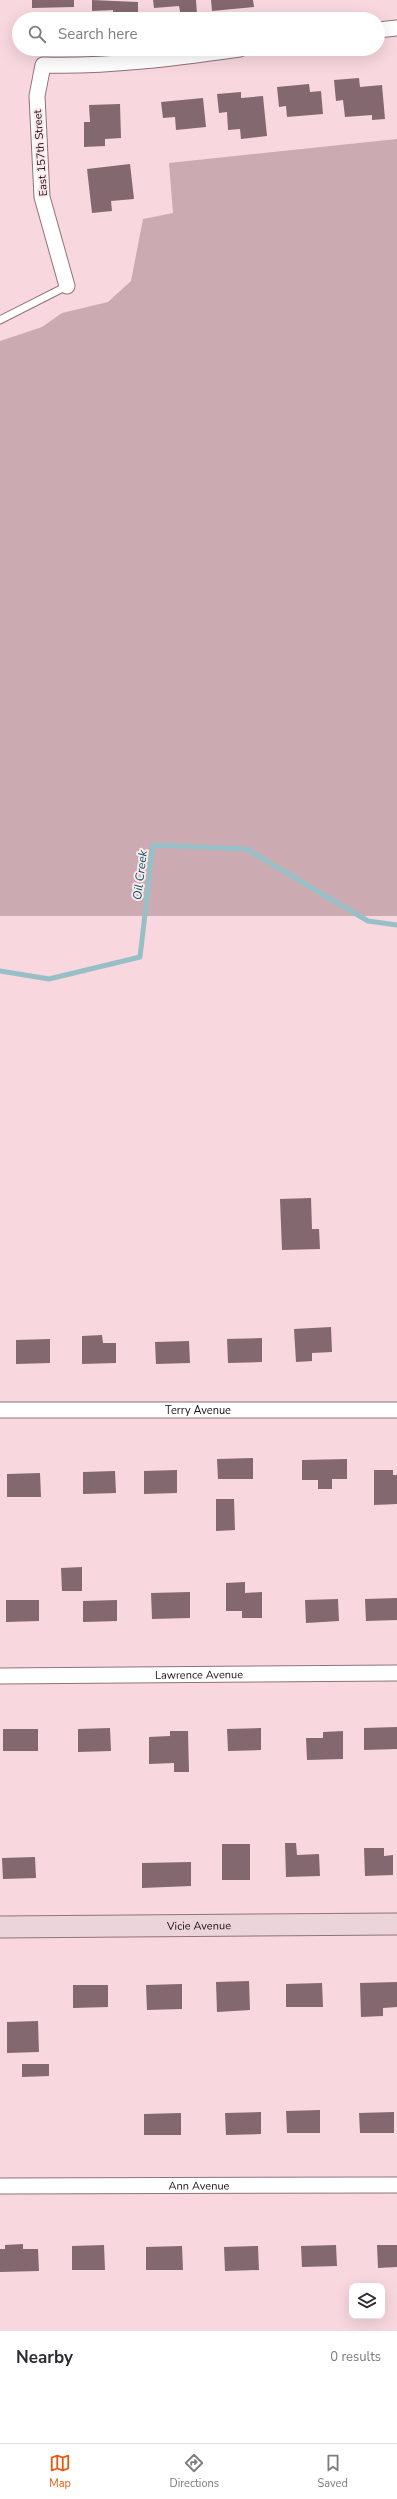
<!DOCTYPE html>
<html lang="en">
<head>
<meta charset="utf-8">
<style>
  body { margin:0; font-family:"Nunito Sans",sans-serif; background:#f7f7f7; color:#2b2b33 }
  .controls { position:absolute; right:12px; bottom:12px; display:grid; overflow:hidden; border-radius:8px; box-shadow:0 4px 16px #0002 }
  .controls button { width:36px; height:36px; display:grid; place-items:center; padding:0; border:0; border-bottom:1px solid #e1e1e2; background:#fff; color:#2b2b33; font:20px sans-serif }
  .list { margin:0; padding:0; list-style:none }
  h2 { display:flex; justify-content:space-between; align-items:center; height:52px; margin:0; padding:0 16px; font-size:17px }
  h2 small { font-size:13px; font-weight:400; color:#7c7c81 }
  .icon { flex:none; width:22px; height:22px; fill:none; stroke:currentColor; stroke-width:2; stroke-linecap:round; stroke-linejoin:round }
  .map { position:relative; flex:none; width:397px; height:2331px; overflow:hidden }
  .search { position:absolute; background:#fff; box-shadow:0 4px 16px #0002; left:12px; right:12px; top:12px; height:44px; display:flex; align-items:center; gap:10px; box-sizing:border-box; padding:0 14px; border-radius:22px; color:#7c7c81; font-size:15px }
  .sheet { height:112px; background:#fff }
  nav { display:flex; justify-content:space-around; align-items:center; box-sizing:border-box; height:56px; border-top:1px solid #e1e1e2; background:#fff; font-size:11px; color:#7c7c81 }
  nav a { display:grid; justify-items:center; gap:2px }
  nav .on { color:#ea580c }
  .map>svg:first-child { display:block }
</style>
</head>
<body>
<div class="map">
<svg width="397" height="2331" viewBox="0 0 397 2331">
  <rect width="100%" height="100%" fill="#f8d7de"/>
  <path fill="#cbaab2" d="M397,139V916H0V341L42,327L62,313L108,302L131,281L143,219L173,213L169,163Z"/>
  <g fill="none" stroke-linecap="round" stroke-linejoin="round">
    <path stroke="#97bfc6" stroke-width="5" d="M0,971L49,979L140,957L153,845L246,849L368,921L397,925"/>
  </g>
  <path fill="#84686f" d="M32,0H74V7L32,8Z
    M92,0L138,2V19H113V10L92,11Z
    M153,0H196L197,15L181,17L179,6L154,8Z
    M211,0H253L254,7L212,11Z
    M359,78L360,87L382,85L385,119L372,120V115L345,117L343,100L336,101L334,80Z
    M309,84L310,92L321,91L323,114L287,117L286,106L279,107L277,87Z
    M241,92V98L263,96L267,136L241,139L240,129L228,130L227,112L219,113L217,94Z
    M203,98L206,127L176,130L175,117L163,118L161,102Z
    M120,104L121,138L105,139V146L84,147V122H90L89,105Z
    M130,164L134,199L111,201L112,211L92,213L87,169Z
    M311,1198L312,1229H319L320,1249L282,1250L280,1199Z
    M331,1327L332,1352L312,1353V1361L296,1362L294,1329Z
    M102,1335L103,1343H116V1363L82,1364V1336Z
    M262,1338V1362L228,1363L227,1339Z
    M50,1339V1363L16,1364V1340Z
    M189,1341L190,1363L156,1364L155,1342Z
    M253,1458V1479H218L217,1459Z
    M347,1459V1479H332V1489H318V1480H302V1460Z
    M177,1470V1493L144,1494V1471Z
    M374,1470H393V1475H397V1504L374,1505Z
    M115,1471L116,1493L83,1494V1472Z
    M40,1473L41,1497H7V1474Z
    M216,1499H234L235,1530L216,1531Z
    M82,1567V1591H62L61,1568Z
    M245,1582V1593L262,1592V1618H242V1611H226V1583Z
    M190,1592V1618L152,1619L151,1593Z
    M397,1598V1620L366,1621L365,1599Z
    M338,1599L339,1621L306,1623L305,1600Z
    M6,1600H39V1621L6,1622Z
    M117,1600V1621L83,1622V1601Z
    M397,1727V1749L364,1750V1728Z
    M110,1728L111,1751L78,1752V1729Z
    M261,1728V1750L228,1751L227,1729Z
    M3,1729H38V1751H3Z
    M170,1731H188L189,1772H174V1763L149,1764V1737L170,1736Z
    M343,1731V1759L307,1760L306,1738H323V1732Z
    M285,1843H296L297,1855L319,1854L320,1876L286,1877Z
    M222,1844H250V1880H222Z
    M364,1848H384V1856L393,1855V1875L365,1876Z
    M35,1857L36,1878L3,1879L2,1858Z
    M191,1862V1886L142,1888V1863Z
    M249,1981L250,2010L217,2012L216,1982Z
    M397,1982V2007L383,2008V2016L361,2017L360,1983Z
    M322,1983L323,2007H286V1984Z
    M182,1984V2009L147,2010L146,1985Z
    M73,1985H108V2007L73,2008Z
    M38,2021L39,2052L7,2053V2022Z
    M22,2064H49V2076L22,2077Z
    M320,2110V2133H287L286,2111Z
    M261,2112V2134L226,2135L225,2113Z
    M394,2112V2133H360L359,2113Z
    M181,2113V2135H144V2114Z
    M23,2244V2249H38L39,2271L0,2272V2249H5V2245Z
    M104,2245L105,2270H72V2246Z
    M336,2245L337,2266L302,2267L301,2246Z
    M377,2245H397V2267L378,2268Z
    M182,2246L183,2270H146V2247Z
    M258,2246L259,2270L225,2271L224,2247Z"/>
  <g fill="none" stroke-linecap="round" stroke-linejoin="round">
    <defs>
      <path id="lane" d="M0,320L67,286"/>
      <g id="street">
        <path d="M378,30L397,28"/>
        <path d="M67,286L42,197L37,96L43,65C109,67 175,58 240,49"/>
        <path id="s1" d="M0,1410H397"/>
        <path id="s2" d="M0,1676L397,1673"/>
        <path id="s3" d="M0,2186L397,2185"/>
      </g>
      <g id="secondary">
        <path id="s4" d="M0,1927L397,1924"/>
      </g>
    </defs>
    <use href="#lane" stroke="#8f7379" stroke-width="9"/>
    <use href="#street" stroke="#8f7379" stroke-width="17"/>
    <use href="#secondary" stroke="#8f7379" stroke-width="23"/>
    <use href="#lane" stroke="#fff" stroke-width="7"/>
    <use href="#street" stroke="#fff" stroke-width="15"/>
    <use href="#secondary" stroke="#ebd4da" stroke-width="21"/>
  </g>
  <g text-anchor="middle" stroke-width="4" stroke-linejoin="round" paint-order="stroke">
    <g font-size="11" fill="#1a1012" stroke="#fce8ec">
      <text transform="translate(40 153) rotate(-94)" y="4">East 157th Street</text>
      <text dy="4" stroke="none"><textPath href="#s1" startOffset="198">Terry Avenue</textPath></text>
      <text dy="4" stroke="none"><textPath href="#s2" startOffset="199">Lawrence Avenue</textPath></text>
      <text dy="4" stroke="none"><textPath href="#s4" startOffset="199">Vicie Avenue</textPath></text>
      <text dy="4" stroke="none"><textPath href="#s3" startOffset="199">Ann Avenue</textPath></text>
    </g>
    <g font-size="12" font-style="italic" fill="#005863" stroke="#fce8ec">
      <text transform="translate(140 875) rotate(-83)" y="4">Oil Creek</text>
    </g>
  </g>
</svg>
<div class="controls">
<button><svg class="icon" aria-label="layers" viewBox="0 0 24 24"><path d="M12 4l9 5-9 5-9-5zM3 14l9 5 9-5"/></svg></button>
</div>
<div class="search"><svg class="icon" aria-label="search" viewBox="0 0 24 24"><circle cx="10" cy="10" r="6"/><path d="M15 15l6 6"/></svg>Search here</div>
</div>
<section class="sheet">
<h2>Nearby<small>0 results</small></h2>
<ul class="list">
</ul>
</section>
<nav>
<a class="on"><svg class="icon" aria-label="map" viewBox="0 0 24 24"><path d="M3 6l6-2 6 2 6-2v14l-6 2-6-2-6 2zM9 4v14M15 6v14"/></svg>Map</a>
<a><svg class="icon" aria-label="directions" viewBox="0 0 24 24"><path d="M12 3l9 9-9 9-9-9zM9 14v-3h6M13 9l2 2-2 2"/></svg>Directions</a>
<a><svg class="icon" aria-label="saved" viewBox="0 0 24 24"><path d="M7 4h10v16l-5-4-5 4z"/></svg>Saved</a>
</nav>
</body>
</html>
